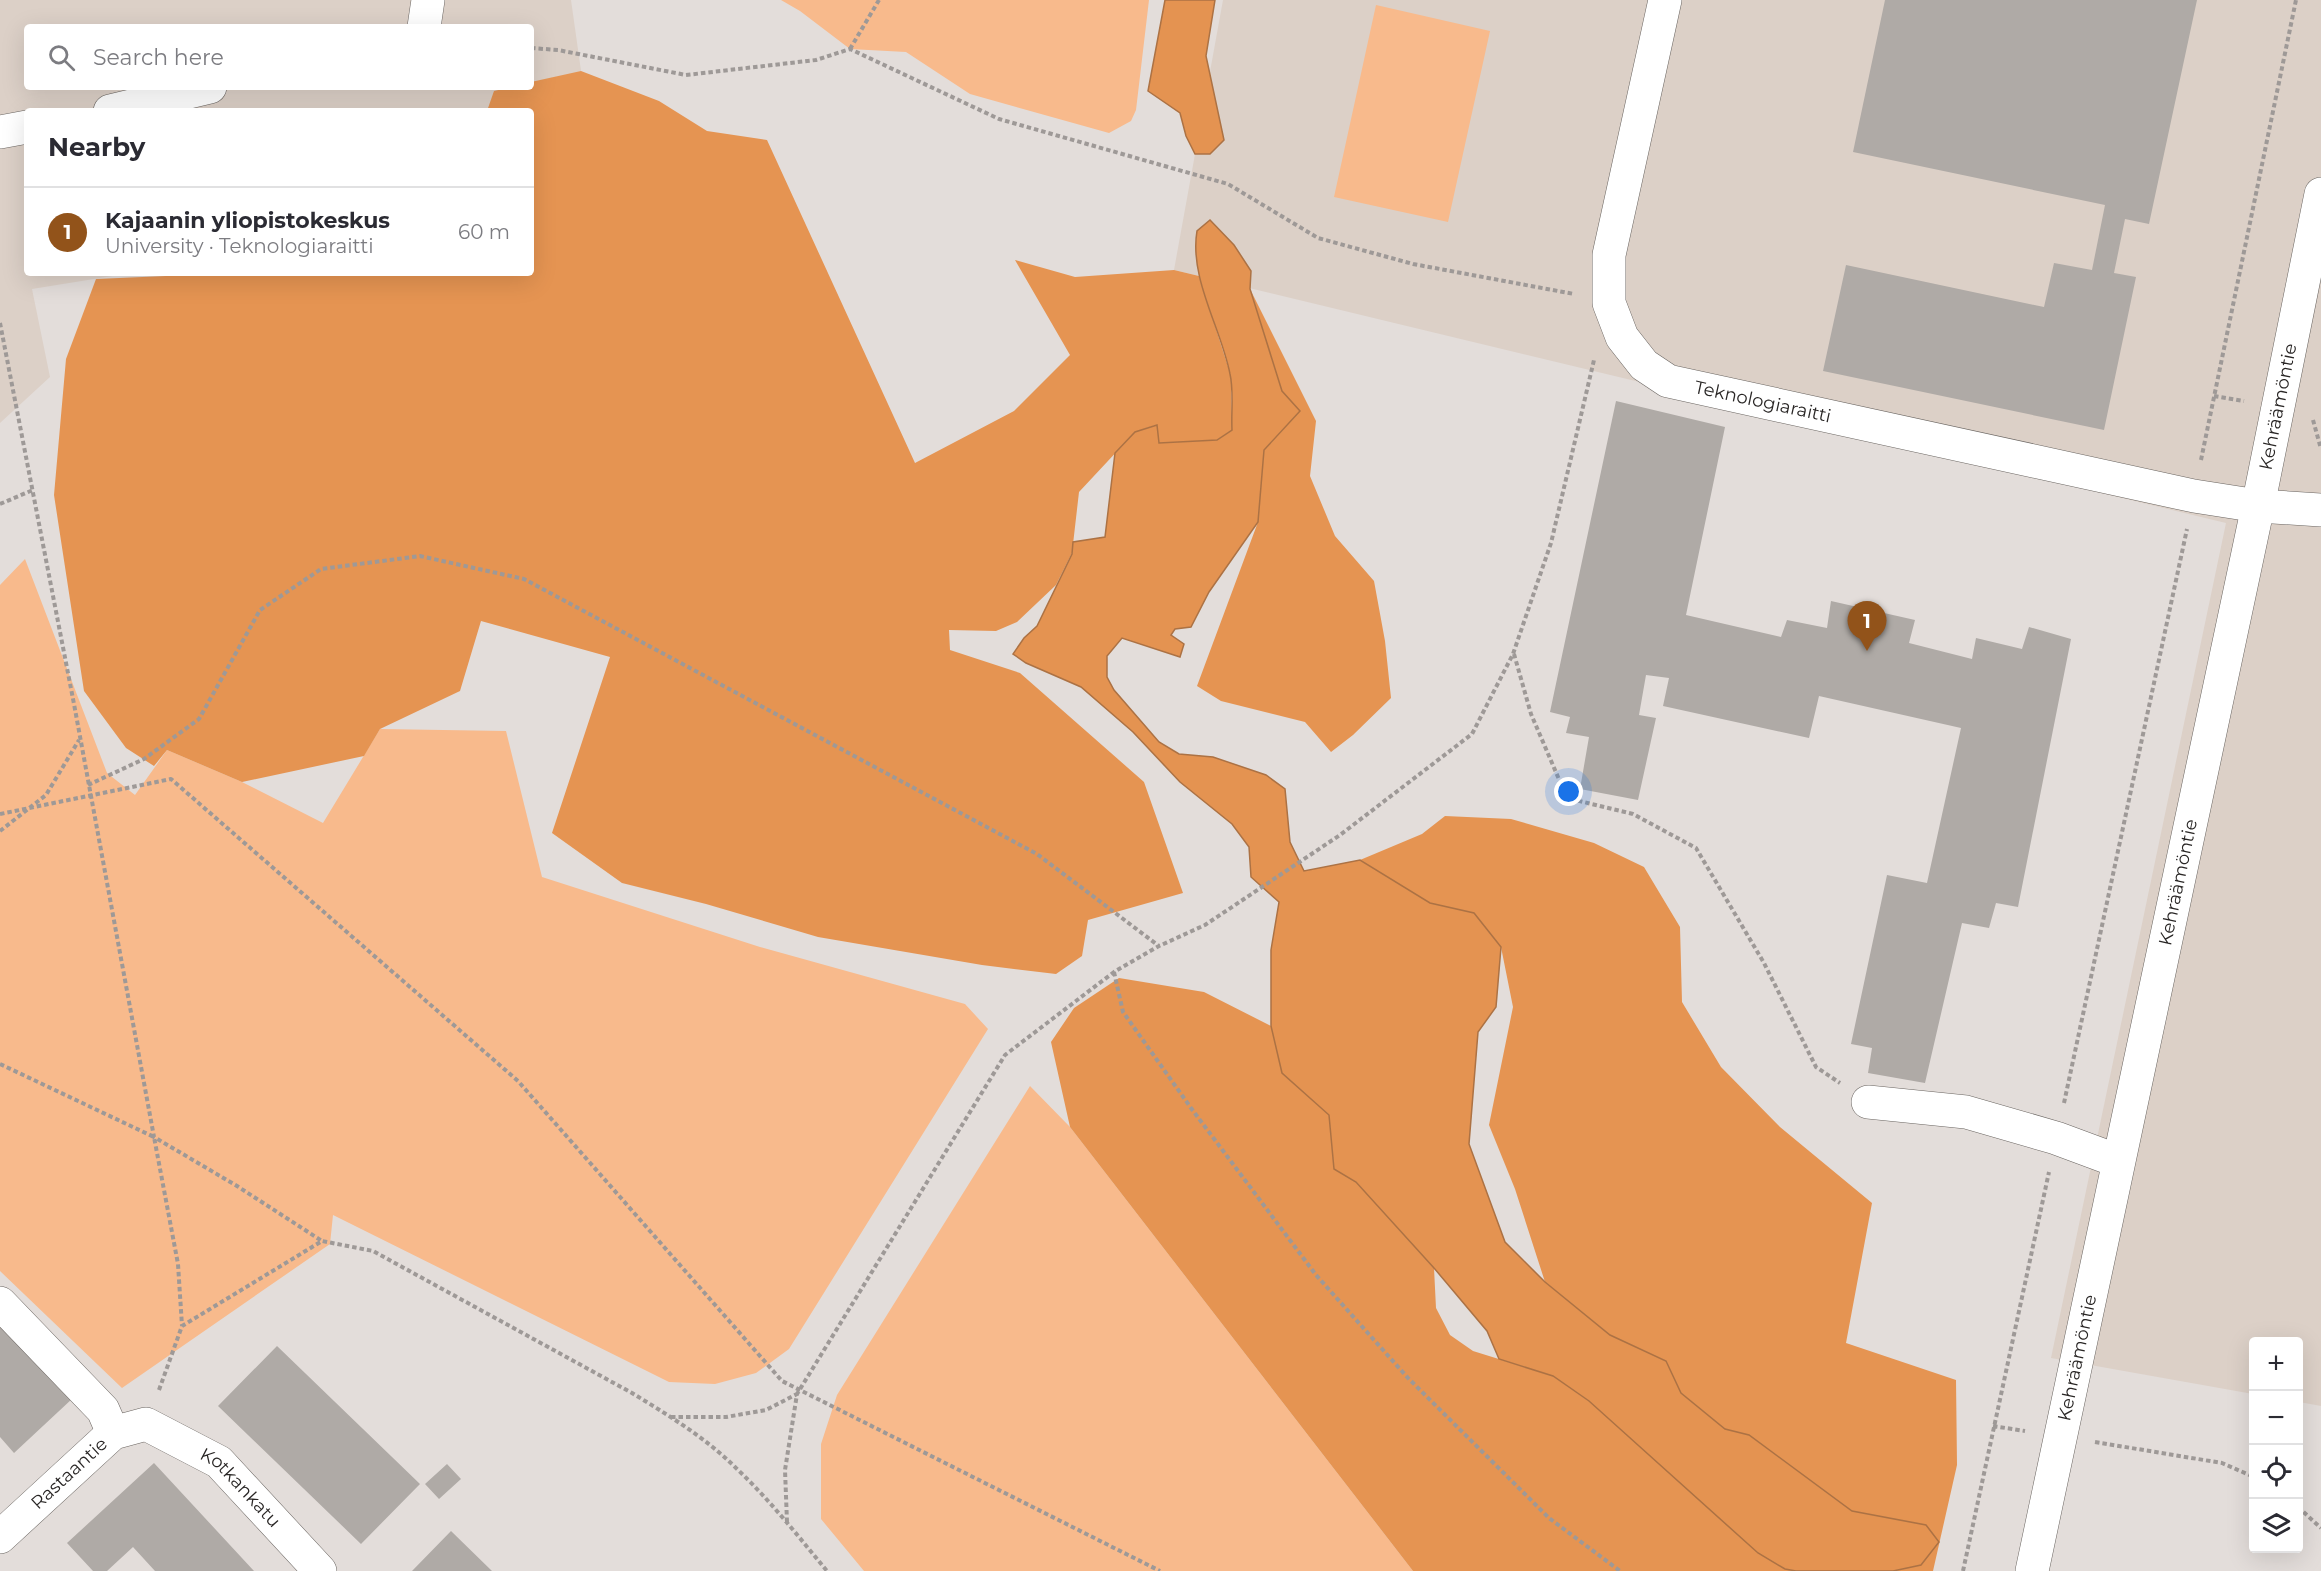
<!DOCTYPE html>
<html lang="en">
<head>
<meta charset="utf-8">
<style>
  body { margin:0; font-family:Montserrat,sans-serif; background:#f2f2f3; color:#2b2b33 }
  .controls { position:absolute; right:18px; bottom:18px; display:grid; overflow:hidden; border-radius:6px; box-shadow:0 6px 24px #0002 }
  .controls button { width:54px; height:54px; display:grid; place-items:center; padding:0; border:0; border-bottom:2px solid #e1e1e2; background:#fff; color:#2b2b33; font:30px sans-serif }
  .you { position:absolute; left:1569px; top:792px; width:21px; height:21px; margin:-15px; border:4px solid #fff; border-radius:50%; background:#1a73e8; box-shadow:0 0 0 9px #1a73e833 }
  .badge { display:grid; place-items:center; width:39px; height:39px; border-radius:50%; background:#92531a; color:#fff; font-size:20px; font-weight:700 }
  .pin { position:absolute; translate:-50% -50px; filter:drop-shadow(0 2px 3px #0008) }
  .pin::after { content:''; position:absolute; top:32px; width:21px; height:18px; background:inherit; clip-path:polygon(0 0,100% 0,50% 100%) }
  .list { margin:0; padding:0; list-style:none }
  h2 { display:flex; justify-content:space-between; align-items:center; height:78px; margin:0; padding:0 24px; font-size:26px }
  h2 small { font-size:20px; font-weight:400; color:#7c7c81 }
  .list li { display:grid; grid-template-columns:39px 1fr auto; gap:18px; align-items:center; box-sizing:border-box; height:90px; padding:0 24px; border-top:2px solid #e1e1e2 }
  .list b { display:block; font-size:22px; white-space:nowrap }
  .list p { margin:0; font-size:20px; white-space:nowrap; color:#7c7c81 }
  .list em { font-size:20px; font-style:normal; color:#7c7c81 }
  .icon { flex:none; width:33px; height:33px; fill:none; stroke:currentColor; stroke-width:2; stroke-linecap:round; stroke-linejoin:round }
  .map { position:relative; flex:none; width:2321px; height:1571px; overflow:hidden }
  .search { position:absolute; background:#fff; box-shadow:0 6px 24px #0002; left:24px; top:24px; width:510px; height:66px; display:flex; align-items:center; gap:15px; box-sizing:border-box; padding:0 21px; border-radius:6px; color:#7c7c81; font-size:22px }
  .panel { position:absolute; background:#fff; box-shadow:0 6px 24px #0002; left:24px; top:108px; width:510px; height:168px; border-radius:6px }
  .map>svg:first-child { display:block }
</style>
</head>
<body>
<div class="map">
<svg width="2321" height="1571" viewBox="0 0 2321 1571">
  <rect width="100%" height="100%" fill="#e3ddda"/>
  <path fill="#dcd0c7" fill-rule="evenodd" d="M0,0H571L599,198L531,111H27V273H131L32,289L50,377L0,423ZM27,27H531V87H27Z
    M1223,0H2321V1406L2299,1402L2298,1342H2254L2253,1394L2051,1358L2226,523L1174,270Z"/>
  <path fill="#f8ba8c" d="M781,0H1149L1136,110L1131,121L1109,133L970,94L906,52L850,49L800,11Z
    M1376,5L1490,31L1448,222L1334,197Z
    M25,559L107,773L135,795L167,750L242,782L323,823L380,729L506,731L542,877L760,947L965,1004L988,1029L789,1349L756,1373L715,1384L669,1382L333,1215L330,1244L122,1388L0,1271V585Z
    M1030,1086L1070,1127L1413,1571H864L821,1519V1444L837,1395Z"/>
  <path fill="#e59452" d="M581,71L659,101L707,131L767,140L915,463L1014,411L1070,355L1015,260L1075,277L1174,270L1199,276L1231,376L1232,430L1217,440L1159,443L1156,425L1135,432L1079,492L1072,553L1056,585L1017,622L996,631L949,630L950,650L1020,673L1144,782L1183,893L1088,920L1082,956L1056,974L982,965L818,937L706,904L622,883L552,833L610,657L481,621L460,691L380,729L364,756L242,782L167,750L154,766L126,748L84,691L54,495L66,359L96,279L189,275L192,273H531V111H487L494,91L511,87H531V82Z
    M1250,289L1316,421L1310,476L1335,536L1374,581L1385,641L1391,698L1353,735L1331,752L1305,722L1221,701L1197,686L1258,522L1264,450L1300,411L1282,392Z
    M1445,816L1511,819L1594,843L1644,867L1680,927L1682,1002L1721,1067L1780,1127L1872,1203L1846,1343L1956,1380L1957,1465L1933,1571H1893L1921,1565L1926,1525L1852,1511L1749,1435L1725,1429L1681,1393L1666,1361L1610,1335L1545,1282L1515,1189L1489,1125L1513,1007L1501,947L1474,913L1430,903L1360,860L1422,834Z
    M1119,978L1204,992L1271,1026L1282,1073L1329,1115L1334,1169L1356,1182L1434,1268L1436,1308L1450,1335L1473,1351L1553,1376L1589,1401L1785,1569L1796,1571H1413L1070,1127L1051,1042L1074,1008Z"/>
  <path fill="#e49351" stroke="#ac7244" stroke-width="1.5" d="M1165,0H1215L1206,56L1224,140L1210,154H1195L1186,136L1180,113L1148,91Z
    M1210,220L1234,245L1251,271L1250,289L1282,391L1300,411L1264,450L1258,522L1209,592L1191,627L1175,629L1171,635L1184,644L1180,657L1122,638L1107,656V677L1114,690L1159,742L1179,754L1213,757L1266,775L1285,789L1290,842L1304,871L1360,860L1430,903L1474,913L1501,947L1496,1007L1478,1032L1469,1144L1505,1242L1545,1282L1610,1335L1666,1361L1681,1393L1725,1429L1749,1435L1852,1511L1926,1525L1939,1542L1921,1565L1893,1571H1796L1785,1569L1758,1553L1589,1401L1553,1376L1499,1359L1487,1331L1434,1268L1356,1182L1334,1169L1329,1115L1282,1073L1271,1026V950L1279,902L1251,877L1249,847L1232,824L1180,782L1133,732L1081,687L1026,663L1013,654L1024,638L1037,626L1072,554L1073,542L1105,537L1115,453L1135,432L1157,425L1159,443L1217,440L1232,430C1231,412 1234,391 1230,374C1221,328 1189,278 1197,231Z"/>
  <path fill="#afaaa6" d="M1885,0H2197L2149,224L2125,219L2114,273L2136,277L2104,430L1823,371L1846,265L2044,307L2054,263L2092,270L2105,205L1853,152Z
    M1616,401L1725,427L1686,615L1781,637L1787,620L1827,628L1831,601L1915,620L1909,643L1972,659L1976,638L2022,649L2029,627L2071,639L2018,907L1996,903L1989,928L1962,923L1925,1083L1868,1073L1872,1048L1851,1044L1887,875L1927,883L1961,728L1819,696L1809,738L1663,706L1669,678L1646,675L1639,715L1656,718L1638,800L1580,789L1589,737L1566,733L1570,717L1550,712Z
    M0,1320L73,1398L14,1453L0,1437Z
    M277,1346L420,1484L361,1544L218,1406Z
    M154,1463L254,1571H155L133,1547L107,1571H93L67,1543Z
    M447,1464L461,1479L439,1499L425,1484Z
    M451,1531L492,1571H412Z"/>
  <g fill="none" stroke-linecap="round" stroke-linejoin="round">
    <defs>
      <g id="minor">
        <path id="s1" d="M1665,0L1609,255V303L1622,337L1644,365L1668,381L2194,496L2258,506L2321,510"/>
        <path d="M424,27L428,0"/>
        <path d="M110,111L210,87"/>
        <path d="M0,132L27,127"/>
        <path d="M1868,1102L1966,1112L2056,1138L2118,1161"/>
        <path d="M0,1303L103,1410L113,1433"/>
        <path id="s2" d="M0,1537L113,1433L146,1424L219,1462L320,1571"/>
        <path id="s3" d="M2032,1571L2258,506L2321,194"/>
      </g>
    </defs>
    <use href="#minor" stroke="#6a6561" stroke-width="34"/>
    <path stroke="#9e9997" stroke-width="4" stroke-dasharray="4.5 3" stroke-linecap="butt" d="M531,48L558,50L686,75L816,60L850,49L999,119L1228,184L1318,238L1413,264L1574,294
      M850,49L879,0
      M0,323L74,704L154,1137L237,1186L322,1241
      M2214,396L2244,401
      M2313,420L2321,449
      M2201,460L2296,0
      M0,504L33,490
      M1514,654L1531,714L1567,798L1633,814L1696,848L1764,963L1816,1067L1840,1083
      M88,785L144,759L199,719L260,610L321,569L420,556L524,579L1037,854L1159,946
      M0,814L171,779L518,1081L782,1381L1160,1571
      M0,831L46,795L79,740
      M1114,972L1123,1012L1191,1108L1316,1275L1408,1378L1549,1518L1620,1571
      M0,1064L154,1137L178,1264L182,1326
      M2064,1103L2187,529
      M159,1390L182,1326L322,1241L373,1251L632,1393C668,1415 706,1438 736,1468C769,1499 798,1536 827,1571
      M671,1417H726L766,1410L797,1394
      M1993,1426L2025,1431
      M2095,1442L2222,1463L2254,1477
      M2298,1507L2321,1528
      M787,1522L785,1470L797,1394L1005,1055L1114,972L1159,946L1205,925L1340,835L1472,734L1513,654L1551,543L1594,360
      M1963,1571L2049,1172"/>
    <use href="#minor" stroke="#fff" stroke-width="33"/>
  </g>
  <g text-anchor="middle" stroke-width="5" stroke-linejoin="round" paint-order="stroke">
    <g font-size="18" fill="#292625" stroke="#f0ebe7">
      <text dy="6" stroke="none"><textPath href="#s1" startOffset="507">Teknologiaraitti</textPath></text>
      <text dy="6" stroke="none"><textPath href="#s3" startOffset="1190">Kehräämöntie</textPath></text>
      <text dy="6" stroke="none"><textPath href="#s3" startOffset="704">Kehräämöntie</textPath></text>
      <text dy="6" stroke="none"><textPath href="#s3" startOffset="218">Kehräämöntie</textPath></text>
      <text dy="6" stroke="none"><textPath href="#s2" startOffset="94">Rastaantie</textPath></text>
      <text dy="6" stroke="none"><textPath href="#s2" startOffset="303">Kotkankatu</textPath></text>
    </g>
  </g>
</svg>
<div class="controls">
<button>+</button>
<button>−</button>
<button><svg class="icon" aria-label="locate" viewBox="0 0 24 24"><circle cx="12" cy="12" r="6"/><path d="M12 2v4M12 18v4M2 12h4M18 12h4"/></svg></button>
<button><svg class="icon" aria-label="layers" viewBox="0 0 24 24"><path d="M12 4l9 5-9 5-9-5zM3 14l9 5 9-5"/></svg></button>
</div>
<div class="you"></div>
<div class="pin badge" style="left:1867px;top:651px">1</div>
<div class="search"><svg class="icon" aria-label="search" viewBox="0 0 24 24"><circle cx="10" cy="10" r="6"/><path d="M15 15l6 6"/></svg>Search here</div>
<section class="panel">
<h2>Nearby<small></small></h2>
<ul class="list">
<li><span class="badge">1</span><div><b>Kajaanin yliopistokeskus</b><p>University · Teknologiaraitti</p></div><em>60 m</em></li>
</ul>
</section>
</div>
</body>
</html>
